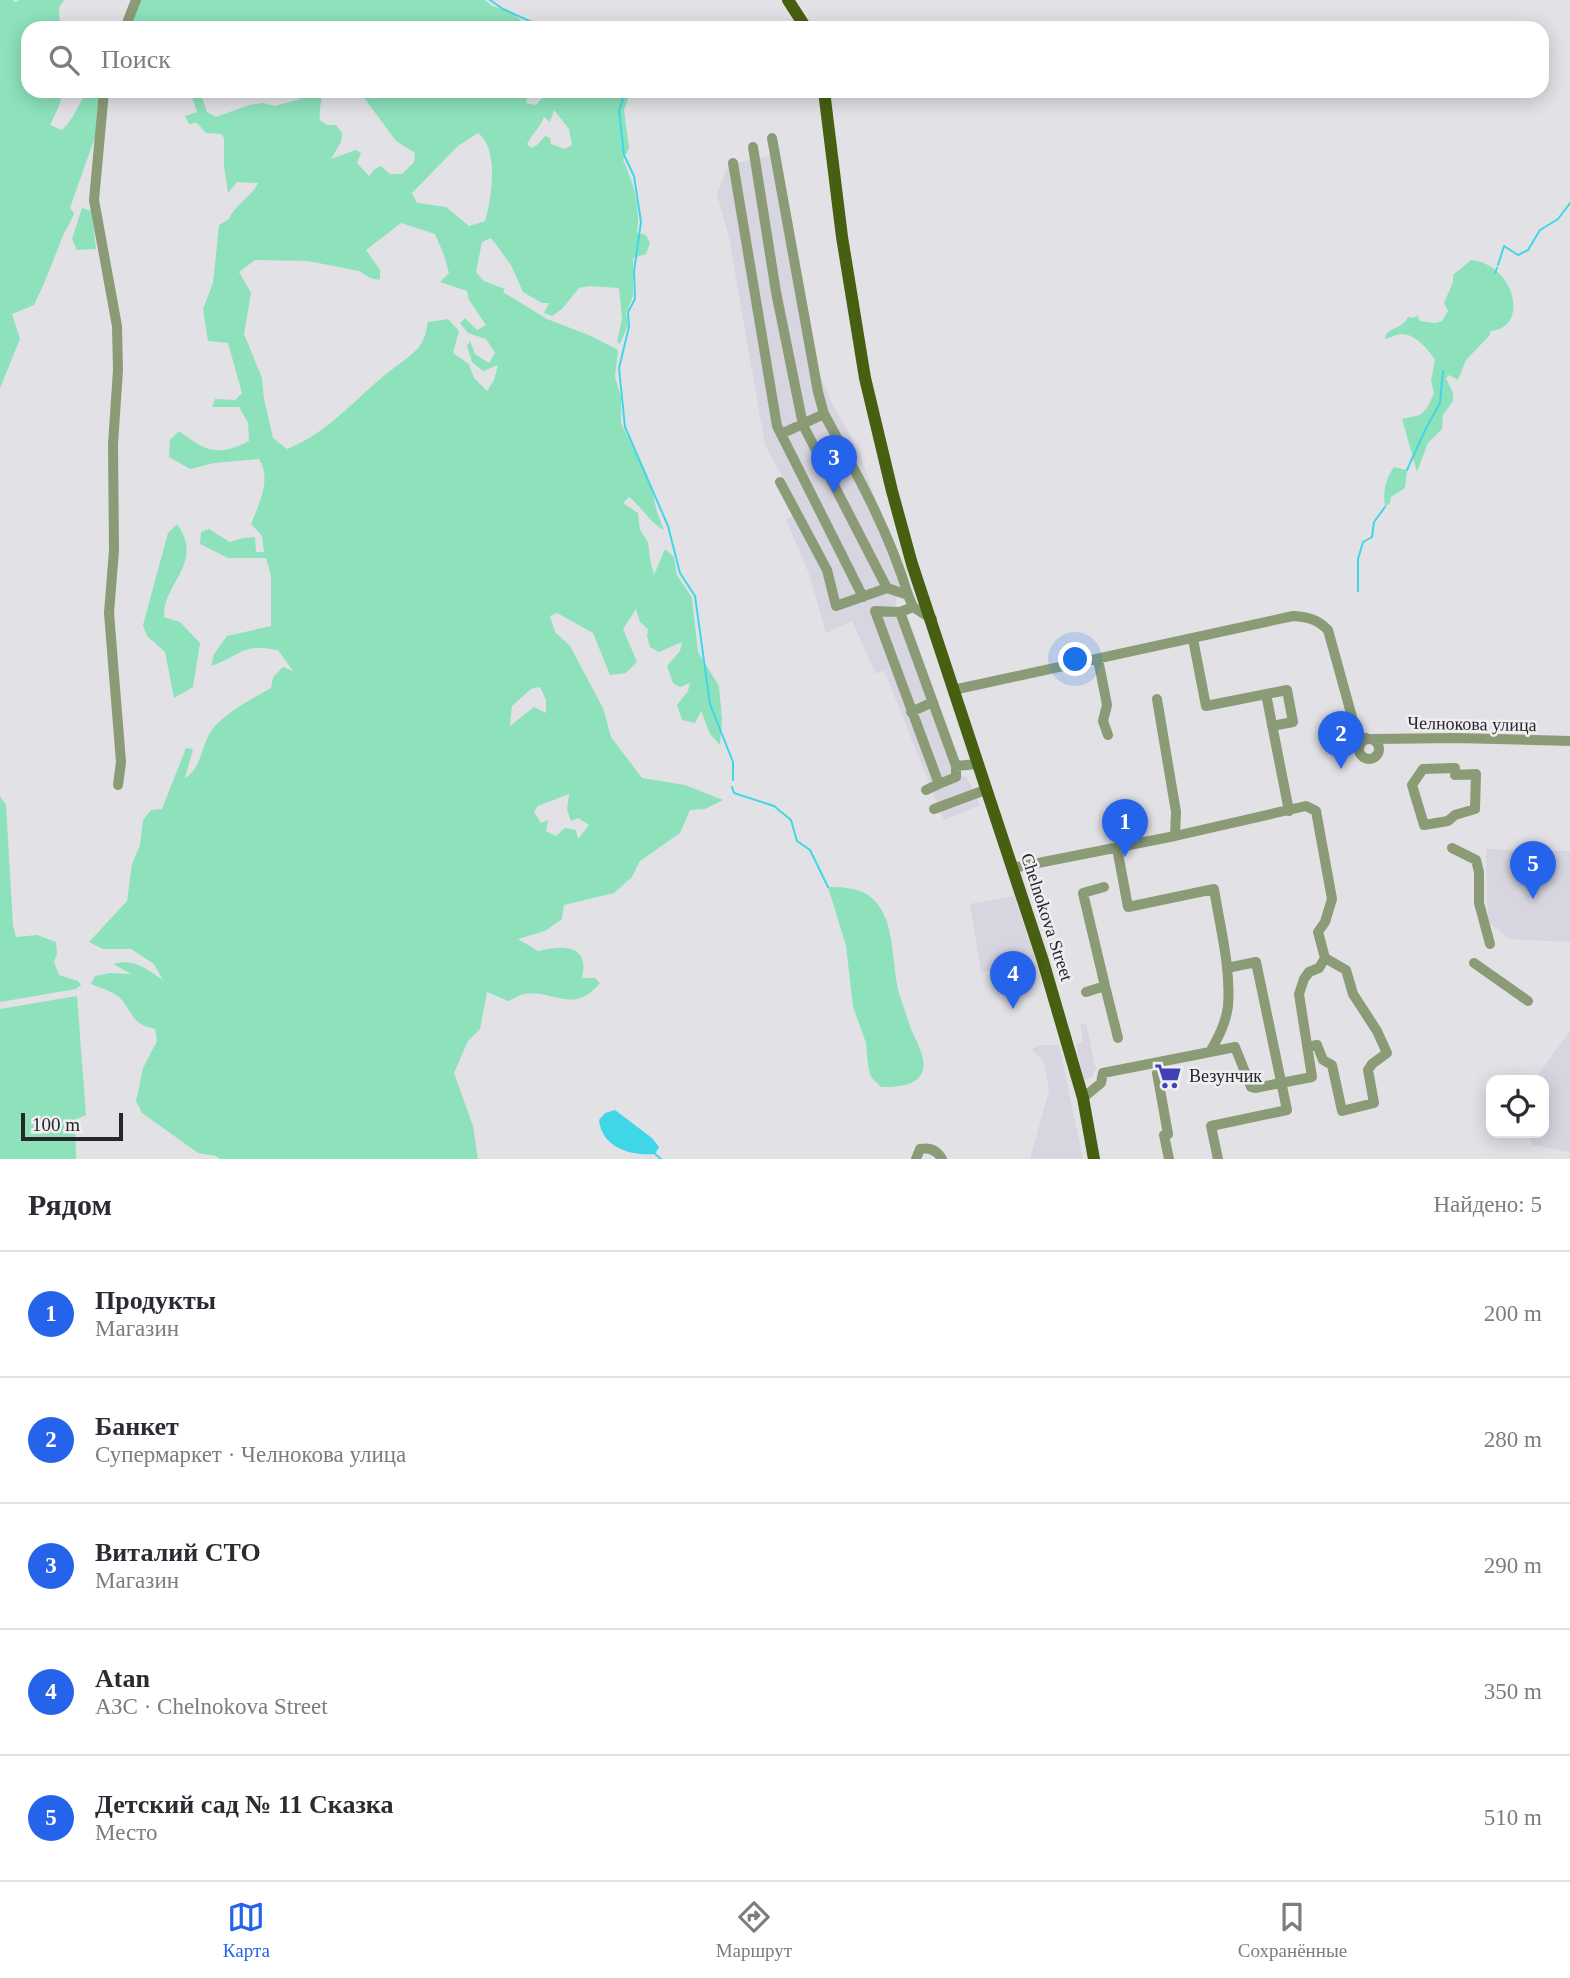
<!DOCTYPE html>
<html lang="ru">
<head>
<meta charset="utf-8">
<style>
  body { margin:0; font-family:Georgia,serif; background:#f7f7f7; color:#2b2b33 }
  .controls { position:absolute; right:21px; bottom:21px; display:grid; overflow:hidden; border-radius:14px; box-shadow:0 4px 18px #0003 }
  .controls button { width:63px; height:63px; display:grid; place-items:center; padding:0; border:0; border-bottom:2px solid #e1e1e2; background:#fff; color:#2b2b33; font:35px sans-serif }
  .scale { position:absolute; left:21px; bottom:18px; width:102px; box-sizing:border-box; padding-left:7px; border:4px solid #272729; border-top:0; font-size:19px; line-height:24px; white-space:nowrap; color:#272729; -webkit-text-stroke:5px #efeff3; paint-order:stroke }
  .you { position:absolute; left:1076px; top:660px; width:24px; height:24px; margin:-18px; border:5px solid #fff; border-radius:50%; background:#1a73e8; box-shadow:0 0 0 10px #1a73e833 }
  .badge { display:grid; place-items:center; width:46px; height:46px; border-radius:50%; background:#2563eb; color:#fff; font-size:23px; font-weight:700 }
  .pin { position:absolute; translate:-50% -58px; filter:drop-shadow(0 2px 4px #0008) }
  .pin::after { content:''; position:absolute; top:37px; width:24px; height:21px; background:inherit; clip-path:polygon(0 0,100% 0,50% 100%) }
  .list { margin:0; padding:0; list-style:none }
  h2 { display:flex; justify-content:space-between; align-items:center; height:91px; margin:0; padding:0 28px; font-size:30px }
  h2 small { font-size:23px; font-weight:400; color:#7c7c81 }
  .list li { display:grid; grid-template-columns:46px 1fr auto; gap:21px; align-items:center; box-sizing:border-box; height:126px; padding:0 28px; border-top:2px solid #e1e1e2 }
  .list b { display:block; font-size:26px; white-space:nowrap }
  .list p { margin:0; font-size:23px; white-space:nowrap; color:#7c7c81 }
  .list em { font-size:23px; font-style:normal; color:#7c7c81 }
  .icon { flex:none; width:38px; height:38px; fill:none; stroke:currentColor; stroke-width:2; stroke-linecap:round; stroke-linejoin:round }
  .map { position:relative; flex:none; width:1570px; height:1159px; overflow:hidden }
  .search { position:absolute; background:#fff; box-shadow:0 4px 18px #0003; left:21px; right:21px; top:21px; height:77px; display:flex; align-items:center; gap:18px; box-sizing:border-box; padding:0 24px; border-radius:21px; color:#7c7c81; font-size:26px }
  .sheet { height:721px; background:#fff }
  nav { display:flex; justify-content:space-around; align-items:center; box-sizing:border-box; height:98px; border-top:2px solid #e1e1e2; background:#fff; font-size:19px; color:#7c7c81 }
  nav a { display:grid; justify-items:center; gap:4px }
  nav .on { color:#2563eb }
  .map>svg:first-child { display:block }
</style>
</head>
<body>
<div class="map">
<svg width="1570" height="1159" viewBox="0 0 1570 1159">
  <rect width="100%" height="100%" fill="#e2e2e6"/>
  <path fill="#d6d5e0" d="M776,154L808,344L830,400L859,451L900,573L895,610L958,775L967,777L980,805L944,820L884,670L876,674L852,621L826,633L809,574L786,520L800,511L765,445L729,238L717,194L728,165Z
    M1486,849L1570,851V942L1510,939L1488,922Z
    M1014,896L1035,959L981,973L970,904Z
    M1086,1023L1096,1070L1093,1072V1077L1084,1080L1076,1044L1083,1042L1080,1024Z
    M1570,1031V1152L1533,1145L1526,1133H1544V1080H1534Z
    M1041,1045H1059L1083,1159H1030L1049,1090L1044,1063L1032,1049Z"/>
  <path fill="#8de2bc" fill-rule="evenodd" d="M0,0H13L15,2L20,0H64L59,8L60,28H28V91H63L59,106L50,125L62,130C74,119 78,104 88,91H99L95,137L70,208L74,213C71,223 65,230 62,238C53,261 45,283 34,305L12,314L20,339L0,388Z
    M140,0H485L492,6L510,11L530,28H304L303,22L298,28H285L281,21L271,28H129Z
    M190,91H200L207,112L216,117L249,105L263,103L275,106L300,99L296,91H321C323,101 318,109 320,120L327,125H336L342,133L341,142L331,159L356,150L361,153L357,163L369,176L375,169L381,166L390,174H402L414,162L415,153L396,141L359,91H534L527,98L526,103L536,105L548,91H631L624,110L629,148L623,160C633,180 641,210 637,233L646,235L650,243L646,254L633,258V296L626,313L628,325L620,344L617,342L622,319L619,288L589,286L579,288L562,309L552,316L544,313L549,303H542L523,292L511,265L491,238L482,242L476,272L484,281L505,289L503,292L547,319L591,336L618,350L615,377L621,397V423L651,486L657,512L664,530C650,523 642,507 629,497L623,503L638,513L640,530L648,542L650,559L654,575L665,549L674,557L677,575L692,598L698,652L719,686L722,720L720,745L710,734L701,711L695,723L682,720L677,705L688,691L690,683L680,687L673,683L667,666L680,651L682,642L659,652L650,647L647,636L648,629L640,622L636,609L623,629L637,662L626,673L610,675L593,633L557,613L550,616L555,632L570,646L603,708L611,737L642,778L685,785L723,800L705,809L690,810L680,833L640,861L632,877L614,893L564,905L562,919L545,931L518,939L538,951C563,945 590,944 582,978H595L600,983C573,1016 553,989 524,994C519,995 513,999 508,1001L487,992L480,1029L468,1041L454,1073L473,1126L478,1159H220L216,1156L198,1153L142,1113L136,1101L143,1068L157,1041L155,1029C133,1024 134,1016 122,1000C116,992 100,988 91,984L95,976L110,973L131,974L113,964C135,958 146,969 163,980L154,964L131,949H103L89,942L127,901L132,864L140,845L143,820L151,810L162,809L186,748L193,749L185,778C203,768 201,741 215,726C230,710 252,699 271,688L273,677L283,667L293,671L278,650C242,643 242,655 211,666L214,654L227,636L271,626V576L266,558H228L200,544L201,532L209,529L230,542L243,538L255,537L256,552H264L262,536L251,524C259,504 272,478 259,459L214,463L190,469L169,457L170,440L179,431C207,452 217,457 249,441L248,423L239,407H212L215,399L235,400L242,393L228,343L208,341L203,309L213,283L219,225L229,219C235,204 251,198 258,183L237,182L228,193L224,166V138L221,134L206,133L197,123L189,124L185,116L197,112ZM554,110L569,129L572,145L565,149L551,144L550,138L545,136L537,145L531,148L527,144C532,134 540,128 544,117L550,122ZM478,133C499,148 492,198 485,221L469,226L446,207L417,203L412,193L458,146ZM401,223L435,234L444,255L449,273L440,282L467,291L469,300L486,325L477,330L465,318L460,323L468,333L486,339L495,353L489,363L475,354L470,341L467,346L472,362L483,371L498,365L494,380L487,391L474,378L469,364L453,353L459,331L448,319L428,322C426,332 425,339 419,347C410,357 400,363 390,371C356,397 329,433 287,449L273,438L264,399L262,378L244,334L251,293L239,272L255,260L308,261L359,271L370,278L380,280V270L366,250ZM540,687L546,700V713L534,707L510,726L512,706L531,689ZM569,794L567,810L571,821L578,818L589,825L578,839L576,830L565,828L556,836L546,831L548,820L541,823L534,812L538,806Z
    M82,208L92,211L96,249L77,250L72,239Z
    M1471,260C1515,264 1530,328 1491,331L1489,336L1466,360L1458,380L1449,375L1446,378L1453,393V401L1443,415L1442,429L1428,443L1417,472L1402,419L1420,415L1427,408L1434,393L1431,381L1435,360C1429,350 1415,334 1402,334C1396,334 1391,338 1385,339V336C1391,327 1403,328 1408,317L1414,318L1417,315L1420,321L1435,323L1442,321L1448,311L1444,303L1453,282V275Z
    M1394,467L1407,470L1405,488L1391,497L1390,503L1385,507C1383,491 1385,480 1394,467Z
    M177,524C205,563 163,582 164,617L180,622L200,643L193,687L174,698L165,652L147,636L143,625L168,533Z
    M0,796L6,805L13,925L16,937L37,935L56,942L57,954L54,962L59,975L78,981L81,985L76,989L0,1002Z
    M828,887C844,887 863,888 874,900C896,922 891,963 899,993C903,1005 907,1017 911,1029C916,1041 926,1057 923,1070C919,1087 894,1087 881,1087L871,1077L868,1066L866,1043L853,1007L846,946Z
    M77,996L86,1115L69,1122L75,1126L76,1159H0V1009Z"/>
  <path fill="#3fd7e8" d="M615,1110L652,1138L659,1147L655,1154C631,1156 602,1148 599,1120L605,1113Z"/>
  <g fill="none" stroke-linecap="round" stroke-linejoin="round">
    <path stroke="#3fd7e8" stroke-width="2" d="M490,0L503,9L545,28
      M615,91L623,100L619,110L624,155L634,176L641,222L634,271L635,299L628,312L629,327L619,368L625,427L668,526L680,573L695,596L710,704L733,762V780
      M1498,265L1504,246L1518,255L1528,250L1540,230L1558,219L1570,203
      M1495,273L1497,268
      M1407,470L1426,428L1440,403L1443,371
      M1358,591V559L1363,542L1372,537L1374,522L1385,507
      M732,787L734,793L774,806L791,820L797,841L810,850L828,887
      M655,1154L661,1159"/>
    <path stroke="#8b9b76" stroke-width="10" d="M125,28L136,0
      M104,91L94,200L117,326L118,370L113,444L114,550L109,613L121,762L118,785
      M772,138L818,392L824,414
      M753,147L776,292L803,425L887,588
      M733,163L777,426L863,597
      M781,434L824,414C856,472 889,531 908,595
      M780,482L827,570L836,606L887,588L908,595L913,607L932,619
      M900,612L956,766V777L939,784L875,611L900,612L913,607
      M1193,639L1206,706L1287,690L1293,722L1272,726
      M1098,659L1107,705L1103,721L1108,735
      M953,690L1293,616C1308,617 1317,619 1328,630L1357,735L1360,738H1366
      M1266,694L1289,811
      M1157,699L1176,812L1175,836
      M911,712L933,702
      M1359 749a10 10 0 1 1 20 0a10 10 0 1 1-20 0Z
      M1373,739L1456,738L1570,741
      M956,766L977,764
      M1455,775L1476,774L1475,809L1455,815L1448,821L1424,825L1412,785L1423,769L1455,768
      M926,790L939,784
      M934,809L985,790
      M1452,848L1476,860L1479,872V903L1490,944
      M1013,868L1175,836L1306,806L1316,811L1332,899L1325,922L1318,932L1325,958L1346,970L1353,994L1377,1031L1387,1053L1372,1064L1368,1070L1374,1103L1342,1111L1332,1065L1323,1060L1317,1045L1307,1047
      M1474,963L1528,1001
      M1105,986L1118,1038
      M1086,992L1105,986L1083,893L1104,887
      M1210,1052L1235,1047L1251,1087L1255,1088L1312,1077L1299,994L1304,979L1309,972L1319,968L1325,958
      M1157,1073L1168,1134L1164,1135L1169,1159
      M1083,1098L1101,1083L1103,1073L1210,1052C1218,1038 1226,1023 1228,1006C1231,968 1220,927 1214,889L1128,907L1117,848
      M916,1159L920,1149C930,1147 937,1150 942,1159
      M1218,1159L1211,1126L1287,1110L1256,962L1227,968"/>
    <path stroke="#465f10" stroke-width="12" d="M788,0L806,28
      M824,91L842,237L865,378L892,491L912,564L1043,961L1083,1098L1094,1159"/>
  </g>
  <defs>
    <symbol id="supermarket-bare" viewBox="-9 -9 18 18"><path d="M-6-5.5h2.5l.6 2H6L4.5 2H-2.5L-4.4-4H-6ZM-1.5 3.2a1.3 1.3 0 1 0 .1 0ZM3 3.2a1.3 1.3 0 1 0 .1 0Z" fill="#4240b6" stroke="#efeff3" stroke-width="2.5" paint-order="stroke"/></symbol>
  </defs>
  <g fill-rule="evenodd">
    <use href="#supermarket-bare" x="1149" y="1057" width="38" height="38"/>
  </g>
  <g text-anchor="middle" stroke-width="5" stroke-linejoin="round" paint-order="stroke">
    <g font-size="18" fill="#272729" stroke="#efeff3">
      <text transform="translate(1472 724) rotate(1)" y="6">Челнокова улица</text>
      <text transform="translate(1047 917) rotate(72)" y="6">Chelnokova Street</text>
    </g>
    <g font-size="18" fill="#272729" stroke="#efeff3" text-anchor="start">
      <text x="1189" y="1082">Везунчик</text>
    </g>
  </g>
</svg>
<div class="controls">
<button><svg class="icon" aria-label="locate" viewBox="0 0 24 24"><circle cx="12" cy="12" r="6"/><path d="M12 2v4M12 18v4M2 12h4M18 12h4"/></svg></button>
</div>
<div class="scale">100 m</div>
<div class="you"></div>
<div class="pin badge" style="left:1125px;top:857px">1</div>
<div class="pin badge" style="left:1341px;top:769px">2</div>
<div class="pin badge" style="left:834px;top:493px">3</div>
<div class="pin badge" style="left:1013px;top:1009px">4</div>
<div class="pin badge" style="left:1533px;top:899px">5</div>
<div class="search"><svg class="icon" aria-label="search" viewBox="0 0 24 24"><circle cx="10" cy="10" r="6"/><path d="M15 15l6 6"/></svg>Поиск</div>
</div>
<section class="sheet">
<h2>Рядом<small>Найдено: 5</small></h2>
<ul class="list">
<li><span class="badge">1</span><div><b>Продукты</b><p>Магазин</p></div><em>200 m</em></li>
<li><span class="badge">2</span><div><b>Банкет</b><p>Супермаркет · Челнокова улица</p></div><em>280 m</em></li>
<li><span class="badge">3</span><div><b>Виталий СТО</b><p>Магазин</p></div><em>290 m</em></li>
<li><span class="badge">4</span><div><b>Atan</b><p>АЗС · Chelnokova Street</p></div><em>350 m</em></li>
<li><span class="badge">5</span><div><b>Детский сад № 11 Сказка</b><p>Место</p></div><em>510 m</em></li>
</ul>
</section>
<nav>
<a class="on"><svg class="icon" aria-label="map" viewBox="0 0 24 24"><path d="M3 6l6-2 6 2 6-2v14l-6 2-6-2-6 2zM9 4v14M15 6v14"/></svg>Карта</a>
<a><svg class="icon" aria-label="directions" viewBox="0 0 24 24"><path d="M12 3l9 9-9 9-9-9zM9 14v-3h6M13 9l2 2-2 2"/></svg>Маршрут</a>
<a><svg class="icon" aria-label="saved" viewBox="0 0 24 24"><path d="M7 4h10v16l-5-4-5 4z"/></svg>Сохранённые</a>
</nav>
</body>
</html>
